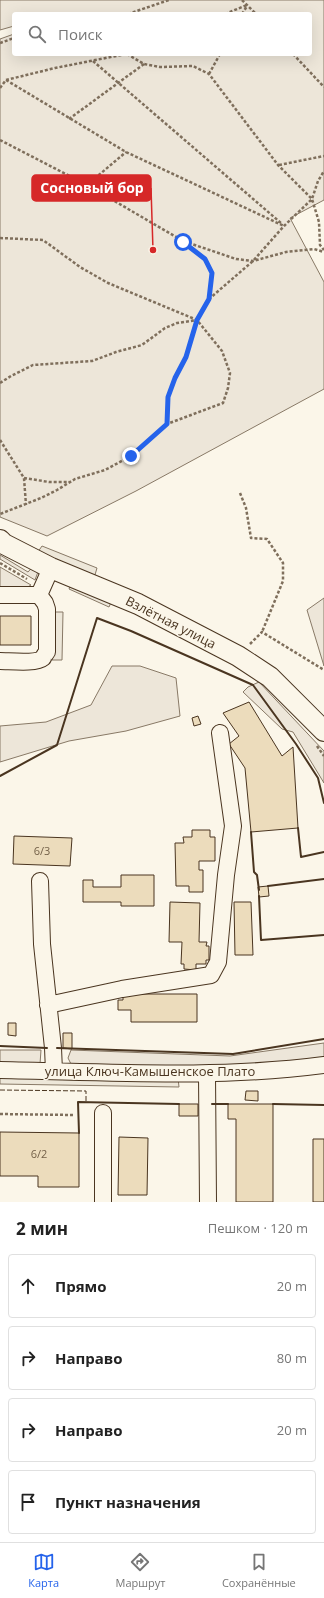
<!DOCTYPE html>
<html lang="ru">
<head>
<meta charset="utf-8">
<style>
  body { margin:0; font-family:"Open Sans",sans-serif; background:#f6f6f6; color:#222 }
  .stop { position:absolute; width:12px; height:12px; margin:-9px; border:3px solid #2563eb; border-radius:50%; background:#fff }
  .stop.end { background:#2563eb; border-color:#fff; box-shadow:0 1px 4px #0008 }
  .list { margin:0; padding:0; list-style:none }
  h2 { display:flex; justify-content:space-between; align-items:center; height:52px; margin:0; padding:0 16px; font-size:17px }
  h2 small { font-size:13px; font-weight:400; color:#767676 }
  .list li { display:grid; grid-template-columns:26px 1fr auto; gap:12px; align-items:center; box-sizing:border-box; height:64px; margin:0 8px 8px; padding:0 8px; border:1px solid #e0e0e0; border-radius:4px }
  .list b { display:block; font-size:15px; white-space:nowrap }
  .list em { font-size:13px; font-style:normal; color:#767676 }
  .icon { flex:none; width:22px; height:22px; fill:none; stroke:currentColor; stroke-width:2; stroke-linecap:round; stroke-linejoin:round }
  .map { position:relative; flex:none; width:324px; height:1202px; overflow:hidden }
  .search { position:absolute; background:#fff; box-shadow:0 4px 16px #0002; left:12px; right:12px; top:12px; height:44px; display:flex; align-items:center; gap:10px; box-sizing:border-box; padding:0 14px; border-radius:4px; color:#767676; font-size:15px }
  .sheet { height:340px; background:#fff }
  nav { display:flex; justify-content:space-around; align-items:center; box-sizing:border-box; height:56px; border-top:1px solid #e0e0e0; background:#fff; font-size:11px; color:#767676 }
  nav a { display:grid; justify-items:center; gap:2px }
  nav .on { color:#2563eb }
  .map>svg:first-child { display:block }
</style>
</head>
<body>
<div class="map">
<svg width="324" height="1202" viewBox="0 0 324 1202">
  <rect width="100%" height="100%" fill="#fbf6e9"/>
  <path fill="#ede6d9" stroke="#887966" d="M0,0H324V200L290,218L324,282V389L136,491L47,536L0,517V39L14,34V54H310V14H14V26L0,30Z
    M0,555L28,572L36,563L39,569L35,580L0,559Z
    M0,567L31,585L26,588L0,587Z
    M324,598V666L307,610Z
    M112,666H140L176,678L180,716L126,731L69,741L0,762V726L46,722L91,705Z
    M259,682L324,751V783L293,732L282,729L243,692L248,687Z
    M324,1043V1059L277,1066H72L68,1058L71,1050L230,1056Z
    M0,1050H41L40,1064L0,1063Z"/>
  <path fill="#ede7d9" stroke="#887966" d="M42,546L97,568L92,585L33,559Z
    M73,580L113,598L109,607L69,589Z
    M52,612H63L62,660H52Z
    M0,1074L178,1078L179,1087L0,1084Z"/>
  <path fill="#ecdcbc" stroke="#4a3520" d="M0,616H31V645H0Z
    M249,702L282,756L293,747L298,828L251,832L245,768L229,744L239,736L223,713Z
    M198,716L201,724L194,726L192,718Z
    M192,830H210V837H215V861H199V870H203V892H189V886H176L175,843H184L183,837H192Z
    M14,836L72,838L70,866L13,864Z
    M121,875H154V906H121V902H83V880H93V887H121Z
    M268,886L269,896L259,897L258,887Z
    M170,902L200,903L199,942H207L206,946H209V960H206V964H196V970L184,969V964H181L182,942H169Z
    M234,902H251L253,955H235Z
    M123,994H197V1022H131V1010H118V1000H123Z
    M8,1023H16V1036L8,1035Z
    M63,1033H72V1049L63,1048Z
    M246,1091H258V1101L245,1100Z
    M179,1104H198V1116H179Z
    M228,1104H273V1202H236V1119H228Z
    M0,1132L79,1133V1187H38V1176H0Z
    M119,1137L148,1138L147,1195H118Z
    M313,1139H324V1202H313Z"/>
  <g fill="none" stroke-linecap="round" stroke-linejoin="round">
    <defs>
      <path id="minor" d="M0,595H39L45,603L47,609V652C46,653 43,657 43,658C36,664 10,661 0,661
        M39,595L51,568
        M40,881L42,944L53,1048L54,1071
        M48,1005L122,989L211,975L218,962L226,875L233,826L220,733
        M0,1070C108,1072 217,1079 324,1065
        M207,1074L208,1202
        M103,1113V1202"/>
      <path id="major" d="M0,540L4,544L51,568L138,604L238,656L270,677L324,731"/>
    </defs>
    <use href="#minor" stroke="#4a3520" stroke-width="18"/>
    <use href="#major" stroke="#4a3520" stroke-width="22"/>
    <path stroke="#7f6f5c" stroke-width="2.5" stroke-dasharray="3 2" stroke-linecap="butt" d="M242,0L256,14
      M128,14L169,0
      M225,14L247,5
      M242,14L247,6
      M0,43L14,38
      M127,54L144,64L160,67L193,66L209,74L278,165L312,199L319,222L320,245L324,250
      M293,54L324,87
      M93,61L281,223
      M209,74L220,54
      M6,80L126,152L284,226
      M0,88L6,80L55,68L126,54
      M69,119L144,64
      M0,140L87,185L183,241L236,259L253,261L286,252L314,249L324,252
      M279,165L324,156
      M87,185L126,152
      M0,238L43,240L80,267L108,283L197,320L222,351L230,373L228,388L223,403L167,424L131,456L105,470L75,479L57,490L41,498L0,514
      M185,243L205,259L212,273L209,299
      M0,383L11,376L33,365L92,361L116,352L142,345L165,328L177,323L197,320L209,299L253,261L284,226L312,199L318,181L324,171
      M167,424L168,397L175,378L186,357L196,321
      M0,440L24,478L26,505
      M24,478L49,482H69
      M240,493L246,508L251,538L267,539L283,563V581L262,632
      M0,563L27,579
      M250,644L262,632L324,670
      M317,746L324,756
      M0,1114L73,1115"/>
    <use href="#minor" stroke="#fbf6e9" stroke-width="16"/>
    <use href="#major" stroke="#fbf6e9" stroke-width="20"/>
    <path stroke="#4a3520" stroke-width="1" stroke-dasharray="5 2" stroke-linecap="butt" d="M0,1090L86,1091V1102"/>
    <path stroke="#4a3520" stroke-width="2" d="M0,776L57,745L97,618L131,631L253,685L296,744L318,778L324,803
      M298,828L301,857L324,852
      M251,832L254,872L257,875L259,890
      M268,886L324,879
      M259,896L261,940L324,935
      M0,1046L47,1048
      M57,1048L233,1054L324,1039
      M212,1104H228
      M273,1104L324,1105
      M79,1133L78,1102L179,1104"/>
  </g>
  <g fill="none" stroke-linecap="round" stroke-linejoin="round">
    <path stroke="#2563eb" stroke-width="5" d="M131,456L167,424L168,397L175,378L186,357L197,320L209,299L212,273L205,259L183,242"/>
  </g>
  <g text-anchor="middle" stroke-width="3" stroke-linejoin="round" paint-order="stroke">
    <g font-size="11" fill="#725f47">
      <text x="42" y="855">6/3</text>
      <text x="39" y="1158">6/2</text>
    </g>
    <g font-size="13" fill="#4a3520" stroke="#fbf6e9">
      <text transform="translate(171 622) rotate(27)" y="5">Взлётная улица</text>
      <text x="150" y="1076">улица Ключ-Камышенское Плато</text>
    </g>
  </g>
  <path fill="none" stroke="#d62828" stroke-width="1.5" d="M153 250L151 188"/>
  <circle fill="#d62828" stroke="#fbf6e9" stroke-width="1.5" cx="153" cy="250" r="4"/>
  <rect fill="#d62828" stroke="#d62828" stroke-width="1.5" x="32" y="175" width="119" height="26" rx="4"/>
  <g font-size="14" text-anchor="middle" font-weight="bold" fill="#fff">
    <text x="92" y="193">Сосновый бор</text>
  </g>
</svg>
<div class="stop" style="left:183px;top:242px"></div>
<div class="stop end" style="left:131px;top:456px"></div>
<div class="search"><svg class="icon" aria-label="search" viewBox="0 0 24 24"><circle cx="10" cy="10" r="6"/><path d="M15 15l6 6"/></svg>Поиск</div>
</div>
<section class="sheet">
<h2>2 мин<small>Пешком · 120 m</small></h2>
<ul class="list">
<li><svg class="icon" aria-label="ahead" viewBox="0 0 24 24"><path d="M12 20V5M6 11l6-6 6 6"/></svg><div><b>Прямо</b></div><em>20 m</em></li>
<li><svg class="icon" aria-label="right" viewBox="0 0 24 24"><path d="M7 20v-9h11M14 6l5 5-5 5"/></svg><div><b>Направо</b></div><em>80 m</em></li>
<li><svg class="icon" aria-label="right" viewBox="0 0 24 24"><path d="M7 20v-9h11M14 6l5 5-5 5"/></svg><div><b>Направо</b></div><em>20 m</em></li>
<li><svg class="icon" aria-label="arrive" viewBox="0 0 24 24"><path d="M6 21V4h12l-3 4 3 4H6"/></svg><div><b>Пункт назначения</b></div></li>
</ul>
</section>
<nav>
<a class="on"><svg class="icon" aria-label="map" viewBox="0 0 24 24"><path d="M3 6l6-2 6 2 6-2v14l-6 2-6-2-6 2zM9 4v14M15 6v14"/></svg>Карта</a>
<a><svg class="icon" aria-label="directions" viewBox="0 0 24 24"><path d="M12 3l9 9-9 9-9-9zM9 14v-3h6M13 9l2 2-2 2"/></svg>Маршрут</a>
<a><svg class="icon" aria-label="saved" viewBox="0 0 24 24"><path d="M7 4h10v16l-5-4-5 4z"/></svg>Сохранённые</a>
</nav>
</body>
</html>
